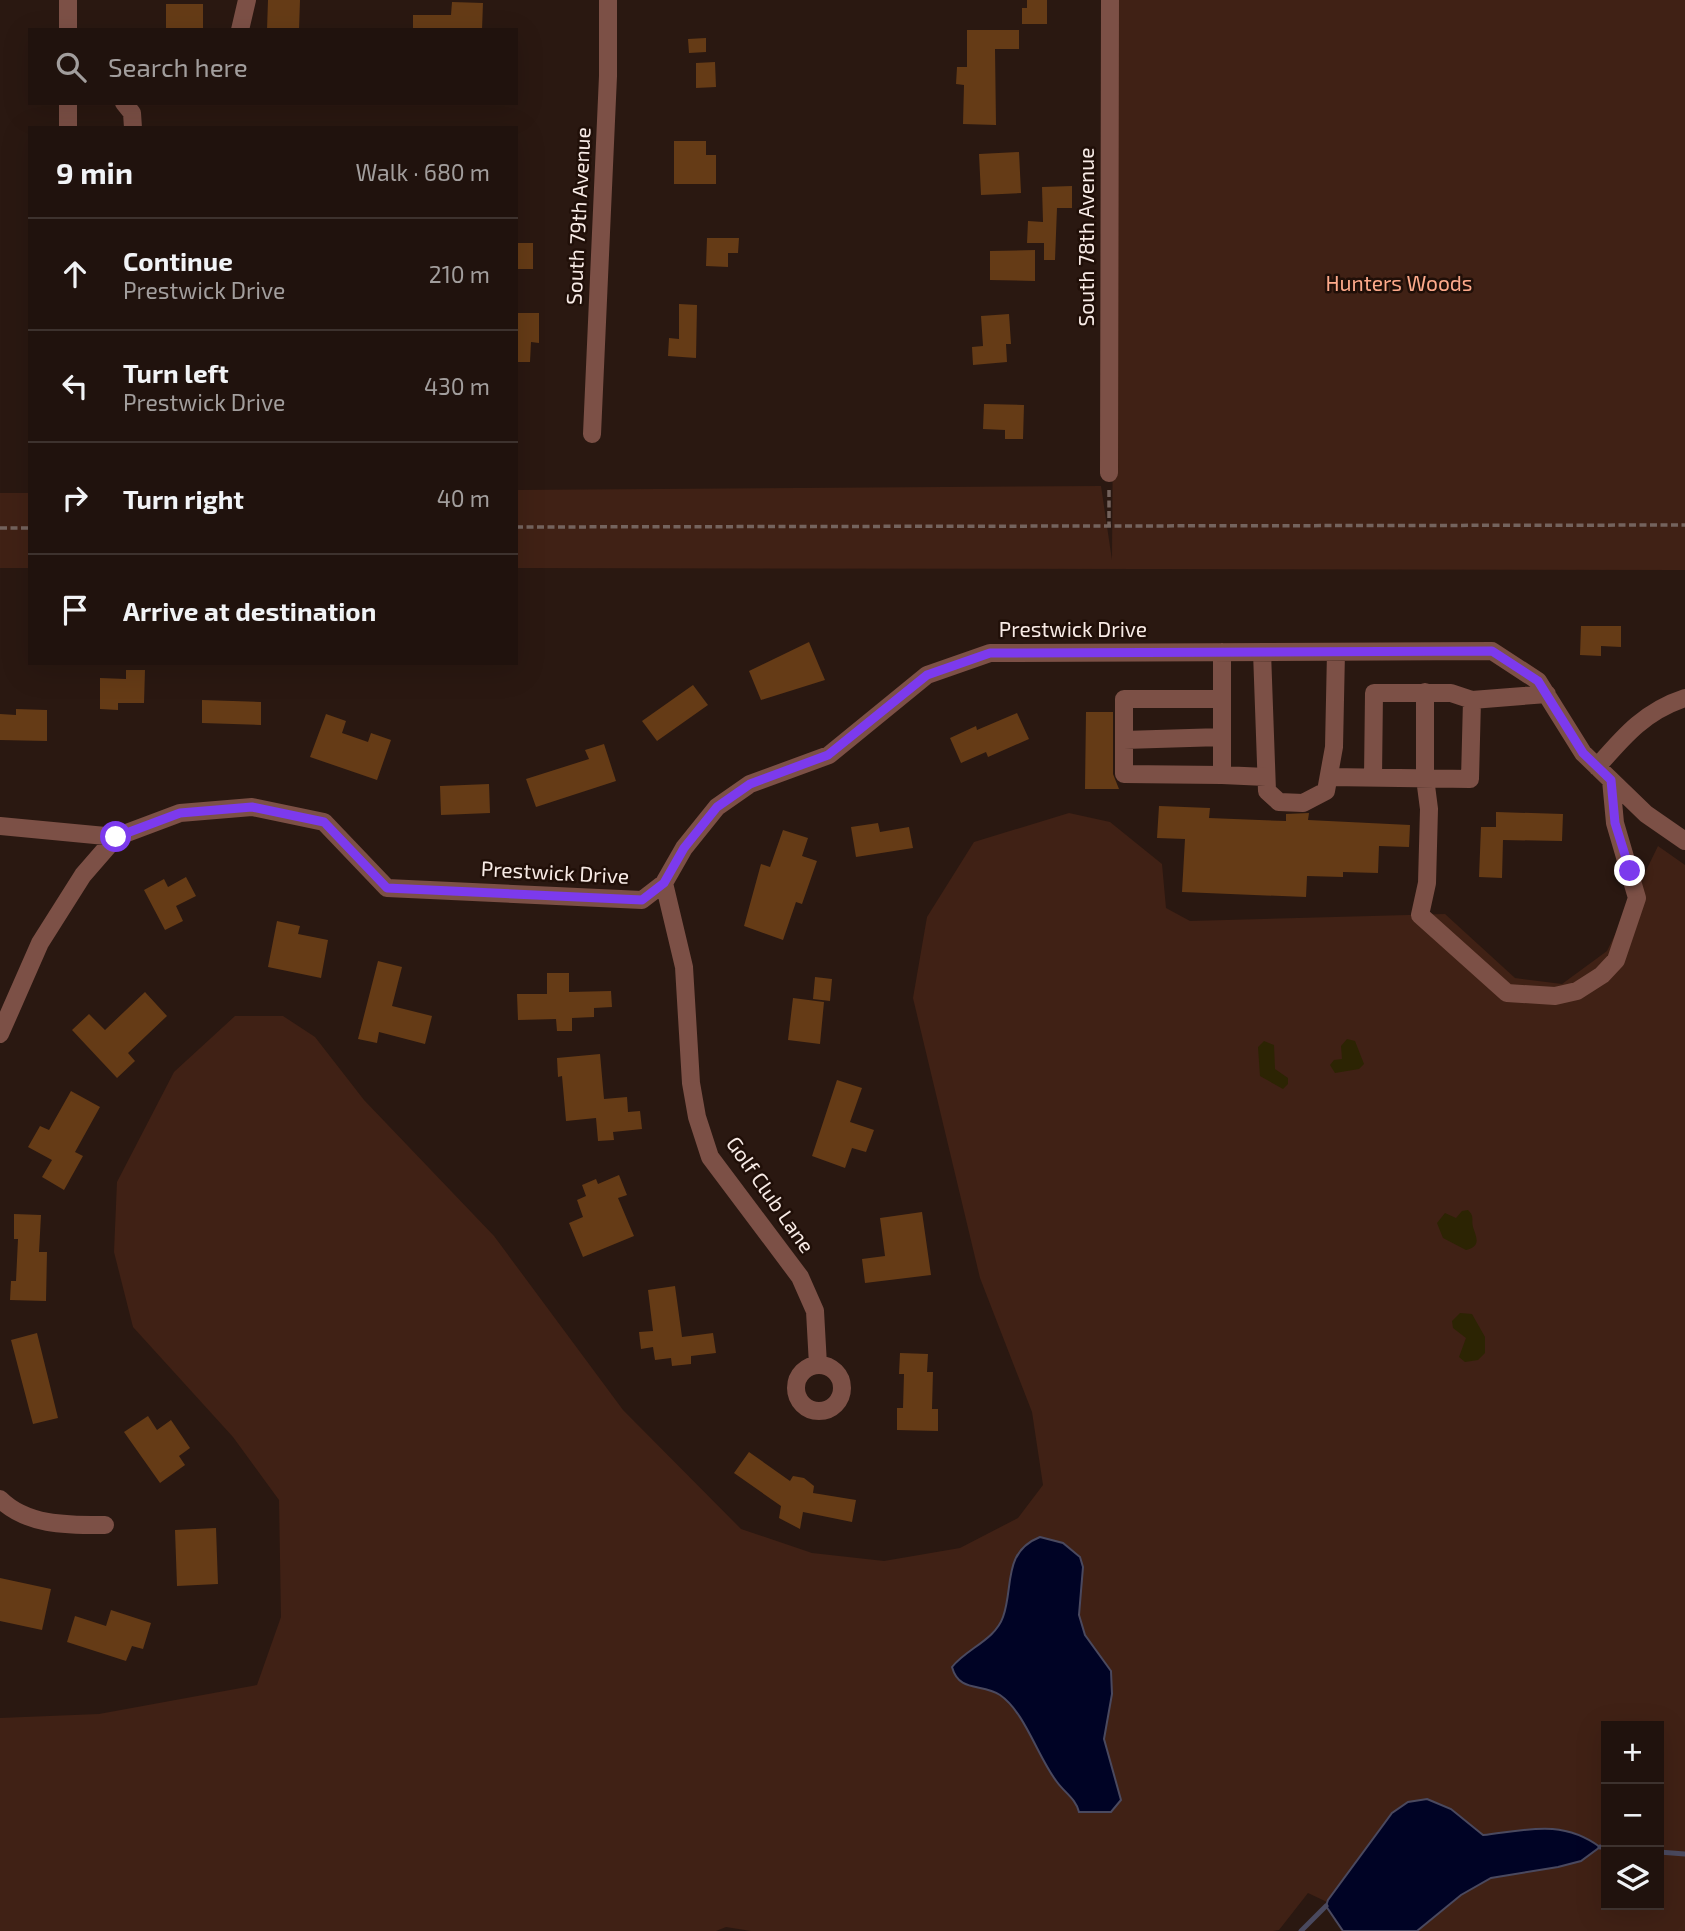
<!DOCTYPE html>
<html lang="en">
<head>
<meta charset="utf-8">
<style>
  body { margin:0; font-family:"Exo 2",sans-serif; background:#2d201b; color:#f1f3f6 }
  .controls { position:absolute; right:21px; bottom:21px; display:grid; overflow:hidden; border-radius:0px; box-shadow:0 7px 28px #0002 }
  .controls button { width:63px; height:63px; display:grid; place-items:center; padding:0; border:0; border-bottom:2px solid #3d322e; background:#20120d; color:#f1f3f6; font:35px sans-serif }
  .stop { position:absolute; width:21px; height:21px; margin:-16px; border:5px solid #7c3aed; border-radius:50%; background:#fff }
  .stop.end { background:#7c3aed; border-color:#fff; box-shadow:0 2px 7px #0008 }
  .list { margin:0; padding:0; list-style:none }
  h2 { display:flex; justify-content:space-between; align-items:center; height:91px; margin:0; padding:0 28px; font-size:30px }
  h2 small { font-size:23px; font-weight:400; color:#a29e9d }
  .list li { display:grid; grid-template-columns:46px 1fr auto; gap:21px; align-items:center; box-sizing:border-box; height:112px; padding:0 28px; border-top:2px solid #3d322e }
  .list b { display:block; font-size:26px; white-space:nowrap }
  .list p { margin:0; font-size:23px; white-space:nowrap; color:#a29e9d }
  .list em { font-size:23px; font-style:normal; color:#a29e9d }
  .icon { flex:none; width:38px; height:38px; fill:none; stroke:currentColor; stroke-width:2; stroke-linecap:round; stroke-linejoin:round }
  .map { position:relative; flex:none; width:1685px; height:1931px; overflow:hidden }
  .search { position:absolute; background:#20120d; box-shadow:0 7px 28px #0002; left:28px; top:28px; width:490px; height:77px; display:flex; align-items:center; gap:18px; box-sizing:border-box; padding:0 24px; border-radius:0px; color:#a29e9d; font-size:26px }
  .panel { position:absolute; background:#20120d; box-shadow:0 7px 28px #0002; left:28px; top:126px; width:490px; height:539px; border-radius:0px }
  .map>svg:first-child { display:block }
</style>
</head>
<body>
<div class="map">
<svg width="1685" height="1931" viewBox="0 0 1685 1931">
  <rect width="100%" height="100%" fill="#2a1811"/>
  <path fill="#402115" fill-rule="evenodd" d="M1116,0H1685V570L516,568V490L1101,486L1112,560Z
    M0,493H30V568H0Z
    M1069,813L1110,822L1162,864L1166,908L1190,921L1445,914L1515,978L1562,984L1607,951L1658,846L1685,865V1931H1388L1308,1893L1279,1930L1273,1931H751L726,1927L716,1931H0V1718L99,1714L257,1685L281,1617L279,1500L233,1437L133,1327L114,1252L117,1182L174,1072L235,1016H283L315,1037L364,1100L494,1236L623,1410L741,1529L812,1553L884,1561L960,1548L1018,1518L1043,1485L1032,1412L980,1278L913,998L927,917L974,842ZM1606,1726H1659V1905H1606Z"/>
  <path fill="#2c2403" d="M1347,1039L1355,1041L1364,1064L1359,1069L1335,1073L1330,1065L1334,1060L1342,1059L1341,1046Z
    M1264,1041L1274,1045L1275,1069L1288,1078V1084L1283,1089L1260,1076L1258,1047Z
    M1468,1210C1475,1217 1471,1219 1473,1227C1476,1237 1482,1246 1466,1250L1443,1238L1437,1223L1445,1213L1456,1218L1462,1211Z
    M1460,1313L1472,1314L1485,1337V1353L1478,1360L1465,1362L1459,1357L1466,1338L1453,1328L1452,1321Z"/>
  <path fill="#000325" stroke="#4a495f" stroke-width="2" d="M1040,1537L1063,1543L1080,1557L1083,1567L1079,1615L1085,1635L1111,1671L1112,1694L1104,1739L1121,1800L1111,1812H1079C1076,1799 1065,1793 1057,1782C1038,1758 1025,1712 1000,1695C982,1683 959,1693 952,1667C966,1649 995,1640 1003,1617C1014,1587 1002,1552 1040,1537Z
    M1427,1799L1451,1809L1483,1835C1527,1830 1562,1819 1600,1847L1581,1861L1558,1867L1491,1878L1461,1895L1417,1931H1343L1326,1906L1328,1900L1392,1813L1408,1802Z"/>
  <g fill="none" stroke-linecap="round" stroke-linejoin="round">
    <path stroke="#4a495f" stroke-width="5" d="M1600,1847H1606
      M1659,1852L1685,1854
      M1301,1931L1326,1906"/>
  </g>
  <path fill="#653b16" d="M268,0H300L299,30H267Z
    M1027,0H1047V24H1022V8H1027Z
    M452,2L483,3L482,30H413V15H451Z
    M166,4H203V30H166Z
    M967,30H1019V49H995L996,125L963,124L964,85L956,84L957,67H967Z
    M706,38V52L689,53L688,39Z
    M715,62L716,87L696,88V63Z
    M674,141H706V155H716V184H674Z
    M1019,152L1021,193L981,195L979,154Z
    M1072,186V208H1057L1055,260H1044V243H1027L1028,221L1043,222L1042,187Z
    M707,238H739L738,253H728V267L706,266Z
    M516,243H533V269H516Z
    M1035,250V281L990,280V251Z
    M679,304L697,305L696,358L668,356L669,338L679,339Z
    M516,313H539V343L531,342L530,362H516Z
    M1009,314L1011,344H1006L1007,362L973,365L972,347L983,346L981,316Z
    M984,404L1024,405L1023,439H1005V430L983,429Z
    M1581,626H1621V647L1601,646V656L1580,655Z
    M809,642L825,680L761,700L749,671Z
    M126,670H145L144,703H118V710L100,709V678L126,679Z
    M693,685L708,705L657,741L642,721Z
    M202,700L261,702V725L202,723Z
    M16,709L47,710V741L0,740V714L16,715Z
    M1086,712H1113V774L1119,789H1085Z
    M1017,713L1029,739L988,757L986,752L961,763L950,738L976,726L977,730Z
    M326,714L346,721L342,733L368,742L371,733L391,740L377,780L310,757Z
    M604,744L616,781L536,807L526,779L589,759L585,750Z
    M489,784L490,813L441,815L440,786Z
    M1159,806L1210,808L1209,818L1286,821V814L1309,813L1308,820L1410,825L1409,847L1379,846L1378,873L1343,872V877L1307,876L1306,897L1182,892L1185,839L1157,838Z
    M1496,812L1563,814L1562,841L1503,840L1502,878L1479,877L1481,827H1496Z
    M878,823L880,832L909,827L913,848L856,857L851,827Z
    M783,830L808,838L802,856L817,861L802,904L796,902L783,940L744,926L761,864L770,867Z
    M186,877L196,896L176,906L183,921L165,930L144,890L164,879L168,887Z
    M277,921L300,926L298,934L328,940L321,978L268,967Z
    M378,961L402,967L392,1006L432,1016L425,1044L379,1032L377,1043L358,1039Z
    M547,973H569V992L611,991L612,1007L594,1008V1017L572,1018V1031H557L556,1019L518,1020L517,994H547Z
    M815,977L832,979L830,1001L813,999Z
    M145,992L167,1016L128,1053L135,1061L117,1078L72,1030L89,1014L105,1030Z
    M793,998L824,1002L820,1044L788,1040Z
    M600,1054L604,1099L627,1097L628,1112L640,1111L642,1129L613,1132L614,1140L598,1141L596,1118L566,1121L562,1076L558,1077L557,1058Z
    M837,1080L862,1088L850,1122L874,1130L866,1152L852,1148L845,1168L812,1156Z
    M71,1091L100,1107L75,1152L83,1156L64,1190L42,1177L52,1160L28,1147L40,1126L49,1130Z
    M619,1175L627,1195L618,1198L634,1236L583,1257L569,1223L583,1217L577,1200L586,1196L582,1185L596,1179L598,1184Z
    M922,1212L931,1275L865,1283L862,1259L885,1256L880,1218Z
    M14,1214L41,1215L39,1252H47L46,1301L10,1300L11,1281H16L18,1239H14Z
    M675,1286L682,1337L713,1333L716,1353L691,1356V1364L672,1366L671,1358L655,1360L653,1347L641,1349L639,1332L653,1331L648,1290Z
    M37,1333L58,1418L33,1424L11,1340Z
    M900,1353L928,1354L927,1372H933L932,1409H938V1431L897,1430V1408H903L904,1374H899Z
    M148,1416L157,1430L171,1420L190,1448L179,1456L185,1465L160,1483L124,1432Z
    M749,1452L790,1481L793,1476L804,1478L814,1486L813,1493L856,1500L852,1522L803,1512L800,1529L779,1518L781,1506L734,1473Z
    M216,1528L218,1584L177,1586L175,1530Z
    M0,1578L51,1589L42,1630L0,1621Z
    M111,1610L151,1623L143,1649L132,1646L126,1661L67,1642L75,1616L106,1626Z"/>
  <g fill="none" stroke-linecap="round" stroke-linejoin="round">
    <path stroke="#74635d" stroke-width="3.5" stroke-dasharray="7 3.5" stroke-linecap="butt" d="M1109,490V526
      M516,527L1685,525
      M0,528H30"/>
    <path stroke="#7c5046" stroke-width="18" d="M68,0V30
      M240,30L247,0
      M68,103V128
      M124,103L132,113L133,128
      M592,434L608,76V0
      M1109,473L1110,0
      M1222,652V775L1266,777
      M1262,652L1267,791L1279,802L1303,803L1326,791L1334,747L1336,652
      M1425,692V778L1429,809L1427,883L1420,915L1507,993L1555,996L1577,991L1602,975L1616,960L1637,898L1615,823L1611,780
      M1222,699H1124V774L1222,775
      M1124,740L1222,737
      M1597,767C1624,736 1645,711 1685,698
      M1329,777L1470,779L1472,700L1547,694
      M1373,778L1374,693H1451L1472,700
      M0,826L116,837L180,813L252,807L324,822L387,888L642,900L664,883L684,848L717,807L750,784L829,755L927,675L990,653L1492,651L1538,681L1583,753L1646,814L1685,841
      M664,883L684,967L691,1083L697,1117L710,1157L800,1277L815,1311L818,1365
      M0,1034L40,943L83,875L116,837
      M796 1388a23 23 0 1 1 46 0a23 23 0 1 1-46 0Z
      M0,1499C27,1526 69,1525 105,1525"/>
  </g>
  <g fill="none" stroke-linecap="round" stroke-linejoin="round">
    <path stroke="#7c3aed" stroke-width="9" d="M116,837L180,813L252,807L324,822L387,888L642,900L664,883L684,848L717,807L750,784L828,755L927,675L990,653L1492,651L1538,681L1583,753L1611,780L1615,823L1630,871"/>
  </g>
  <g text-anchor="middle" stroke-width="5" stroke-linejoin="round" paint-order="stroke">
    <g font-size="21" fill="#f8ebe6" stroke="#200f08">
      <text transform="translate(579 216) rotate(-87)" y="7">South 79th Avenue</text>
      <text transform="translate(1087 237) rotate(-90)" y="7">South 78th Avenue</text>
      <text x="1073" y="637">Prestwick Drive</text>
      <text transform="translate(555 873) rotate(3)" y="7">Prestwick Drive</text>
      <text transform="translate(770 1195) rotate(55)" y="7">Golf Club Lane</text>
    </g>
    <g font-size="21" fill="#fdaa8b" stroke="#200f08">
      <text x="1399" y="291">Hunters Woods</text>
    </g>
  </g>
</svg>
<div class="controls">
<button>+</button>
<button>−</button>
<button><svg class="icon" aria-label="layers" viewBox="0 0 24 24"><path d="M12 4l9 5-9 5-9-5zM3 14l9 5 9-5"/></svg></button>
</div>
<div class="stop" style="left:116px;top:837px"></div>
<div class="stop end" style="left:1630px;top:871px"></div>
<div class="search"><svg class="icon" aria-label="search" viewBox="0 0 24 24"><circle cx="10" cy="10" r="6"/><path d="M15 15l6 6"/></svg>Search here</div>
<section class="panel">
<h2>9 min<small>Walk · 680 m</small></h2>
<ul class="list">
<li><svg class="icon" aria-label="ahead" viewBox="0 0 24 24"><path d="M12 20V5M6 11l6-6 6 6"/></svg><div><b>Continue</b><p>Prestwick Drive</p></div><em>210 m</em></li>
<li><svg class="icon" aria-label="left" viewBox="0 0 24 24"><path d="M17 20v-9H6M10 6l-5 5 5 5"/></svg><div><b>Turn left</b><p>Prestwick Drive</p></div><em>430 m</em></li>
<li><svg class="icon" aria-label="right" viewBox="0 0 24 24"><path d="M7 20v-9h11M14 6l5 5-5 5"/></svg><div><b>Turn right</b></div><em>40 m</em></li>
<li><svg class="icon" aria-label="arrive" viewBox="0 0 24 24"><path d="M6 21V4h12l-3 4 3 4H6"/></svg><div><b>Arrive at destination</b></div></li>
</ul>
</section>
</div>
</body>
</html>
